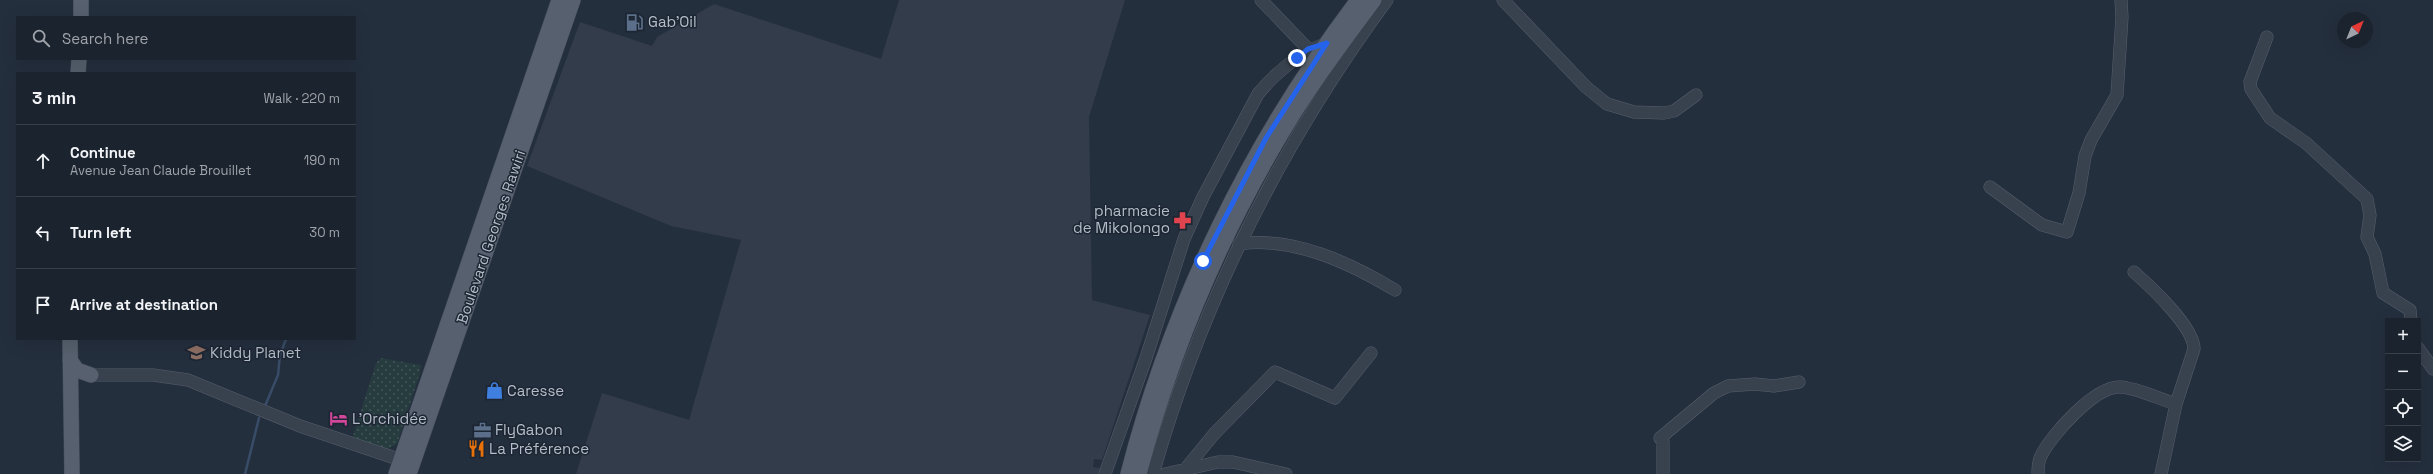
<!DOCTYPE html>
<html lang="en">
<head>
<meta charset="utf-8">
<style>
  body { margin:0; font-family:"Space Grotesk",sans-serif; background:#282f3a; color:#f1f3f6 }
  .controls { position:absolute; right:12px; bottom:12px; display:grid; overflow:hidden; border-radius:0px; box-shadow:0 4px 16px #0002 }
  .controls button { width:36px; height:36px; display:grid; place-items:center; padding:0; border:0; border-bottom:1px solid #39404a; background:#1b232e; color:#f1f3f6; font:20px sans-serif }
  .compass { position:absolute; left:2337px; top:12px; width:36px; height:36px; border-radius:50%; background:#1b232e; box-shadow:0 4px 16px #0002; rotate:43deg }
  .stop { position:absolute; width:12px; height:12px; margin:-9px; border:3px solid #2563eb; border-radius:50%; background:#fff }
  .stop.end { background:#2563eb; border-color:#fff; box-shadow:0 1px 4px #0008 }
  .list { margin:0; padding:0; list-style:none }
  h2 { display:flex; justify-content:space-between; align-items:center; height:52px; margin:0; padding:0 16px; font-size:17px }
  h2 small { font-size:13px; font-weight:400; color:#a0a4aa }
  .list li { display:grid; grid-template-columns:26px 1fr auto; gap:12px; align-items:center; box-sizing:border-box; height:72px; padding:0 16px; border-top:1px solid #39404a }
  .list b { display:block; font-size:15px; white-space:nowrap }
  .list p { margin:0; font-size:13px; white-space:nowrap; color:#a0a4aa }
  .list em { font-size:13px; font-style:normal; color:#a0a4aa }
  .icon { flex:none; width:22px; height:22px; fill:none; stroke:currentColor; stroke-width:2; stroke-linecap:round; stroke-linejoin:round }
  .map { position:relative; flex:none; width:2433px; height:474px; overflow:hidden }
  .search { position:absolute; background:#1b232e; box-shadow:0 4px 16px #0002; left:16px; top:16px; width:340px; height:44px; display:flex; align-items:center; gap:10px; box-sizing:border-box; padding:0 14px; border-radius:0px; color:#a0a4aa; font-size:15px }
  .panel { position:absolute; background:#1b232e; box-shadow:0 4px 16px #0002; left:16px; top:72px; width:340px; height:268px; border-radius:0px }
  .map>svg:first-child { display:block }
</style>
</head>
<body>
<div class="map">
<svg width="2433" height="474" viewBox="0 0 2433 474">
  <defs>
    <pattern id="grass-dots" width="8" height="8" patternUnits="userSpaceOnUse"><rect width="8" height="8" fill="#263c3f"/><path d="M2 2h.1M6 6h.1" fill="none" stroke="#435659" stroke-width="1.8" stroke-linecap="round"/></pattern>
  </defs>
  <rect width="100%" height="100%" fill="#242f3e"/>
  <path fill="#323c4b" d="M899,0H1125L1089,117L1092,300L1150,315L1102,460L1094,459L1093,467L1100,468L1098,474H576L602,393L689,420L741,240L671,226L527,166L580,22L652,46L657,37L714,4L881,59Z"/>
  <path fill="url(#grass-dots)" d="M381,358L421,365L420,373L397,444L387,449L352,439L376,363Z"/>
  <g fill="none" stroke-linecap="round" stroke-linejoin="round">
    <path stroke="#394c67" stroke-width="2.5" d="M265,406L278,375L280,355L286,339
      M245,474L259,418"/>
    <defs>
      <path id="minor" d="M1261,0L1308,49
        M1503,0L1586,87L1607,104L1634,112L1664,113L1674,111L1696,95
        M2267,37L2250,82L2251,89L2270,118L2306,143L2367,199L2370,215L2367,237L2375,254L2383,293L2410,310L2411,321
        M1990,187L2042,225L2067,232L2079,193L2085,156L2091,140L2117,95L2122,17L2121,0
        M1239,244C1293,236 1350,263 1395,290
        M2134,272C2151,287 2194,327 2194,349L2176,404L2161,474
        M2418,348L2433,369
        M91,375H153L188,380L300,426L401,460
        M1187,467L1214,434L1275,372L1335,398L1371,353
        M1105,474L1146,358L1184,239L1203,197L1258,94C1277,71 1299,53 1327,43
        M1153,474C1202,301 1281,144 1387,0
        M1165,474L1218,462H1233L1286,474
        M1663,474V442L1660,438L1714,393L1728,386L1755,384L1774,386L1799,382
        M2038,474C2038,468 2038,461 2041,456C2051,435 2095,386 2120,387C2138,388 2159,399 2176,404"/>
      <path id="major" d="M81,17V0
        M78,73L79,59
        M70,339L72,474
        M70,360L77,370L91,375
        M396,474L559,0
        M409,474L573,0
        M1128,474C1172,303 1251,141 1358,0
        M1139,474C1172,349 1224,227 1292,116C1317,76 1346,38 1374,0"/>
    </defs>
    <use href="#minor" stroke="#565f6c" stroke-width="13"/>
    <use href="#major" stroke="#414a57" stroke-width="16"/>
    <use href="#minor" stroke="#38414e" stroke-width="12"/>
    <use href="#major" stroke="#56606e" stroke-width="15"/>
  </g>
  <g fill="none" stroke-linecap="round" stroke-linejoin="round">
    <path stroke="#2563eb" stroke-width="5" d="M1203,261L1266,138L1327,43L1308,49L1297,58"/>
  </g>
  <defs>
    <symbol id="fuel-bare" viewBox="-9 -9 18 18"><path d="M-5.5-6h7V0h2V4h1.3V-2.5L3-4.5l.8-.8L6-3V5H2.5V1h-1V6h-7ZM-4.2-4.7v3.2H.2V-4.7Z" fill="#5c6f8a" stroke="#1d2633" stroke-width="2.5" paint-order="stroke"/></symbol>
    <symbol id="pharmacy-bare" viewBox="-9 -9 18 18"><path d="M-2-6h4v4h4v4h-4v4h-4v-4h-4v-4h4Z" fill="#e0444e" stroke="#1d2633" stroke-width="2.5" paint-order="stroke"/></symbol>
    <symbol id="school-bare" viewBox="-9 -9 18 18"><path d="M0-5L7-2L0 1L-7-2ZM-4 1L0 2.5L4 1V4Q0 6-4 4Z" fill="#8d6e63" stroke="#1d2633" stroke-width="2.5" paint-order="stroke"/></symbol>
    <symbol id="shop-bare" viewBox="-9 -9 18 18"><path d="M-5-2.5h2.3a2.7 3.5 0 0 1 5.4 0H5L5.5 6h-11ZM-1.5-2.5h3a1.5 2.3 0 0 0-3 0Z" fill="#3f7fe0" stroke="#1d2633" stroke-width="2.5" paint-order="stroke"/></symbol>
    <symbol id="hotel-bare" viewBox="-9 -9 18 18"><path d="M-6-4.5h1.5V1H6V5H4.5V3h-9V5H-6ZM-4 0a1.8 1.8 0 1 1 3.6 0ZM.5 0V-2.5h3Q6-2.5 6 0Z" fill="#d1479c" stroke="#1d2633" stroke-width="2.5" paint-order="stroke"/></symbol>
    <symbol id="office-bare" viewBox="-9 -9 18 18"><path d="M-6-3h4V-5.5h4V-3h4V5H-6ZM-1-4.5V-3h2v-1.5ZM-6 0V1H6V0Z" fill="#5c6f8a" stroke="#1d2633" stroke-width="2.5" paint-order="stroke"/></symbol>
    <symbol id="restaurant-bare" viewBox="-9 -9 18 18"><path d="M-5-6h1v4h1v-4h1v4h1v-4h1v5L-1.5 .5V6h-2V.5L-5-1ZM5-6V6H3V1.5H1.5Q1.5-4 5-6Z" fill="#e8710a" stroke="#1d2633" stroke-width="2.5" paint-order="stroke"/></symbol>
  </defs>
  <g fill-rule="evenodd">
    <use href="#fuel-bare" x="622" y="10" width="25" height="25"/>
    <use href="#pharmacy-bare" x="1170" y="208" width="25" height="25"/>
    <use href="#school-bare" x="184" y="340" width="25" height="25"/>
    <use href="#shop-bare" x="482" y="378" width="25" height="25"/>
    <use href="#hotel-bare" x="326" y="406" width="25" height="25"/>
    <use href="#office-bare" x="470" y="418" width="25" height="25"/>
    <use href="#restaurant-bare" x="464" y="436" width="25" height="25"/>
  </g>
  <g text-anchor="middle" stroke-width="3" stroke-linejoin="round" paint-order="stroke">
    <g font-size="15" fill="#b4bcc9" stroke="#1d2633" text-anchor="start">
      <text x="648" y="27">Gab'Oil</text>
      <text x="1170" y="216" text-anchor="end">pharmacie<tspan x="1170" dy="17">de Mikolongo</tspan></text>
      <text x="210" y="358">Kiddy Planet</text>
      <text x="507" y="396">Caresse</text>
      <text x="352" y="424">L'Orchidée</text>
      <text x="495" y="435">FlyGabon</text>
      <text x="489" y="454">La Préférence</text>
    </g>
    <g font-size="15" fill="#b4bcc9" stroke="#1d2633">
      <text transform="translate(491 237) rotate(-71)" y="5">Boulevard Georges Rawiri</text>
    </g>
  </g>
</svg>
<div class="controls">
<button>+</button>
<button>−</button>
<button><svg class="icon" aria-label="locate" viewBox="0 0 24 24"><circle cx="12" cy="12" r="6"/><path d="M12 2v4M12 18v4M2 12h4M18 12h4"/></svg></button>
<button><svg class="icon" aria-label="layers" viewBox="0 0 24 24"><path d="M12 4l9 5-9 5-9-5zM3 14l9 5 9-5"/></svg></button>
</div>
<svg class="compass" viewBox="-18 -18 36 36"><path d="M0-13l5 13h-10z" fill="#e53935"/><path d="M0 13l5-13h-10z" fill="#a0a4aa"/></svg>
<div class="stop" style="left:1203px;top:261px"></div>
<div class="stop end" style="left:1297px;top:58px"></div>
<div class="search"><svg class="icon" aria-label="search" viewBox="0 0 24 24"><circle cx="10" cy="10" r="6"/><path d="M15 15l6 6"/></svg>Search here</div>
<section class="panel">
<h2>3 min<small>Walk · 220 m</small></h2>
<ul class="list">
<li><svg class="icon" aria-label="ahead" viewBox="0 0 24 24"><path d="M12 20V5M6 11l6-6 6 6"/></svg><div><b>Continue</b><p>Avenue Jean Claude Brouillet</p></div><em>190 m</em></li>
<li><svg class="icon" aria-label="left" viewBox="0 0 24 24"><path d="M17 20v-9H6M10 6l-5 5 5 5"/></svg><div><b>Turn left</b></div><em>30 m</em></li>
<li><svg class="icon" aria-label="arrive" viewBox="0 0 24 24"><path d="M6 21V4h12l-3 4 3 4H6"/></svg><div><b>Arrive at destination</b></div></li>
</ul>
</section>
</div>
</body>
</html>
